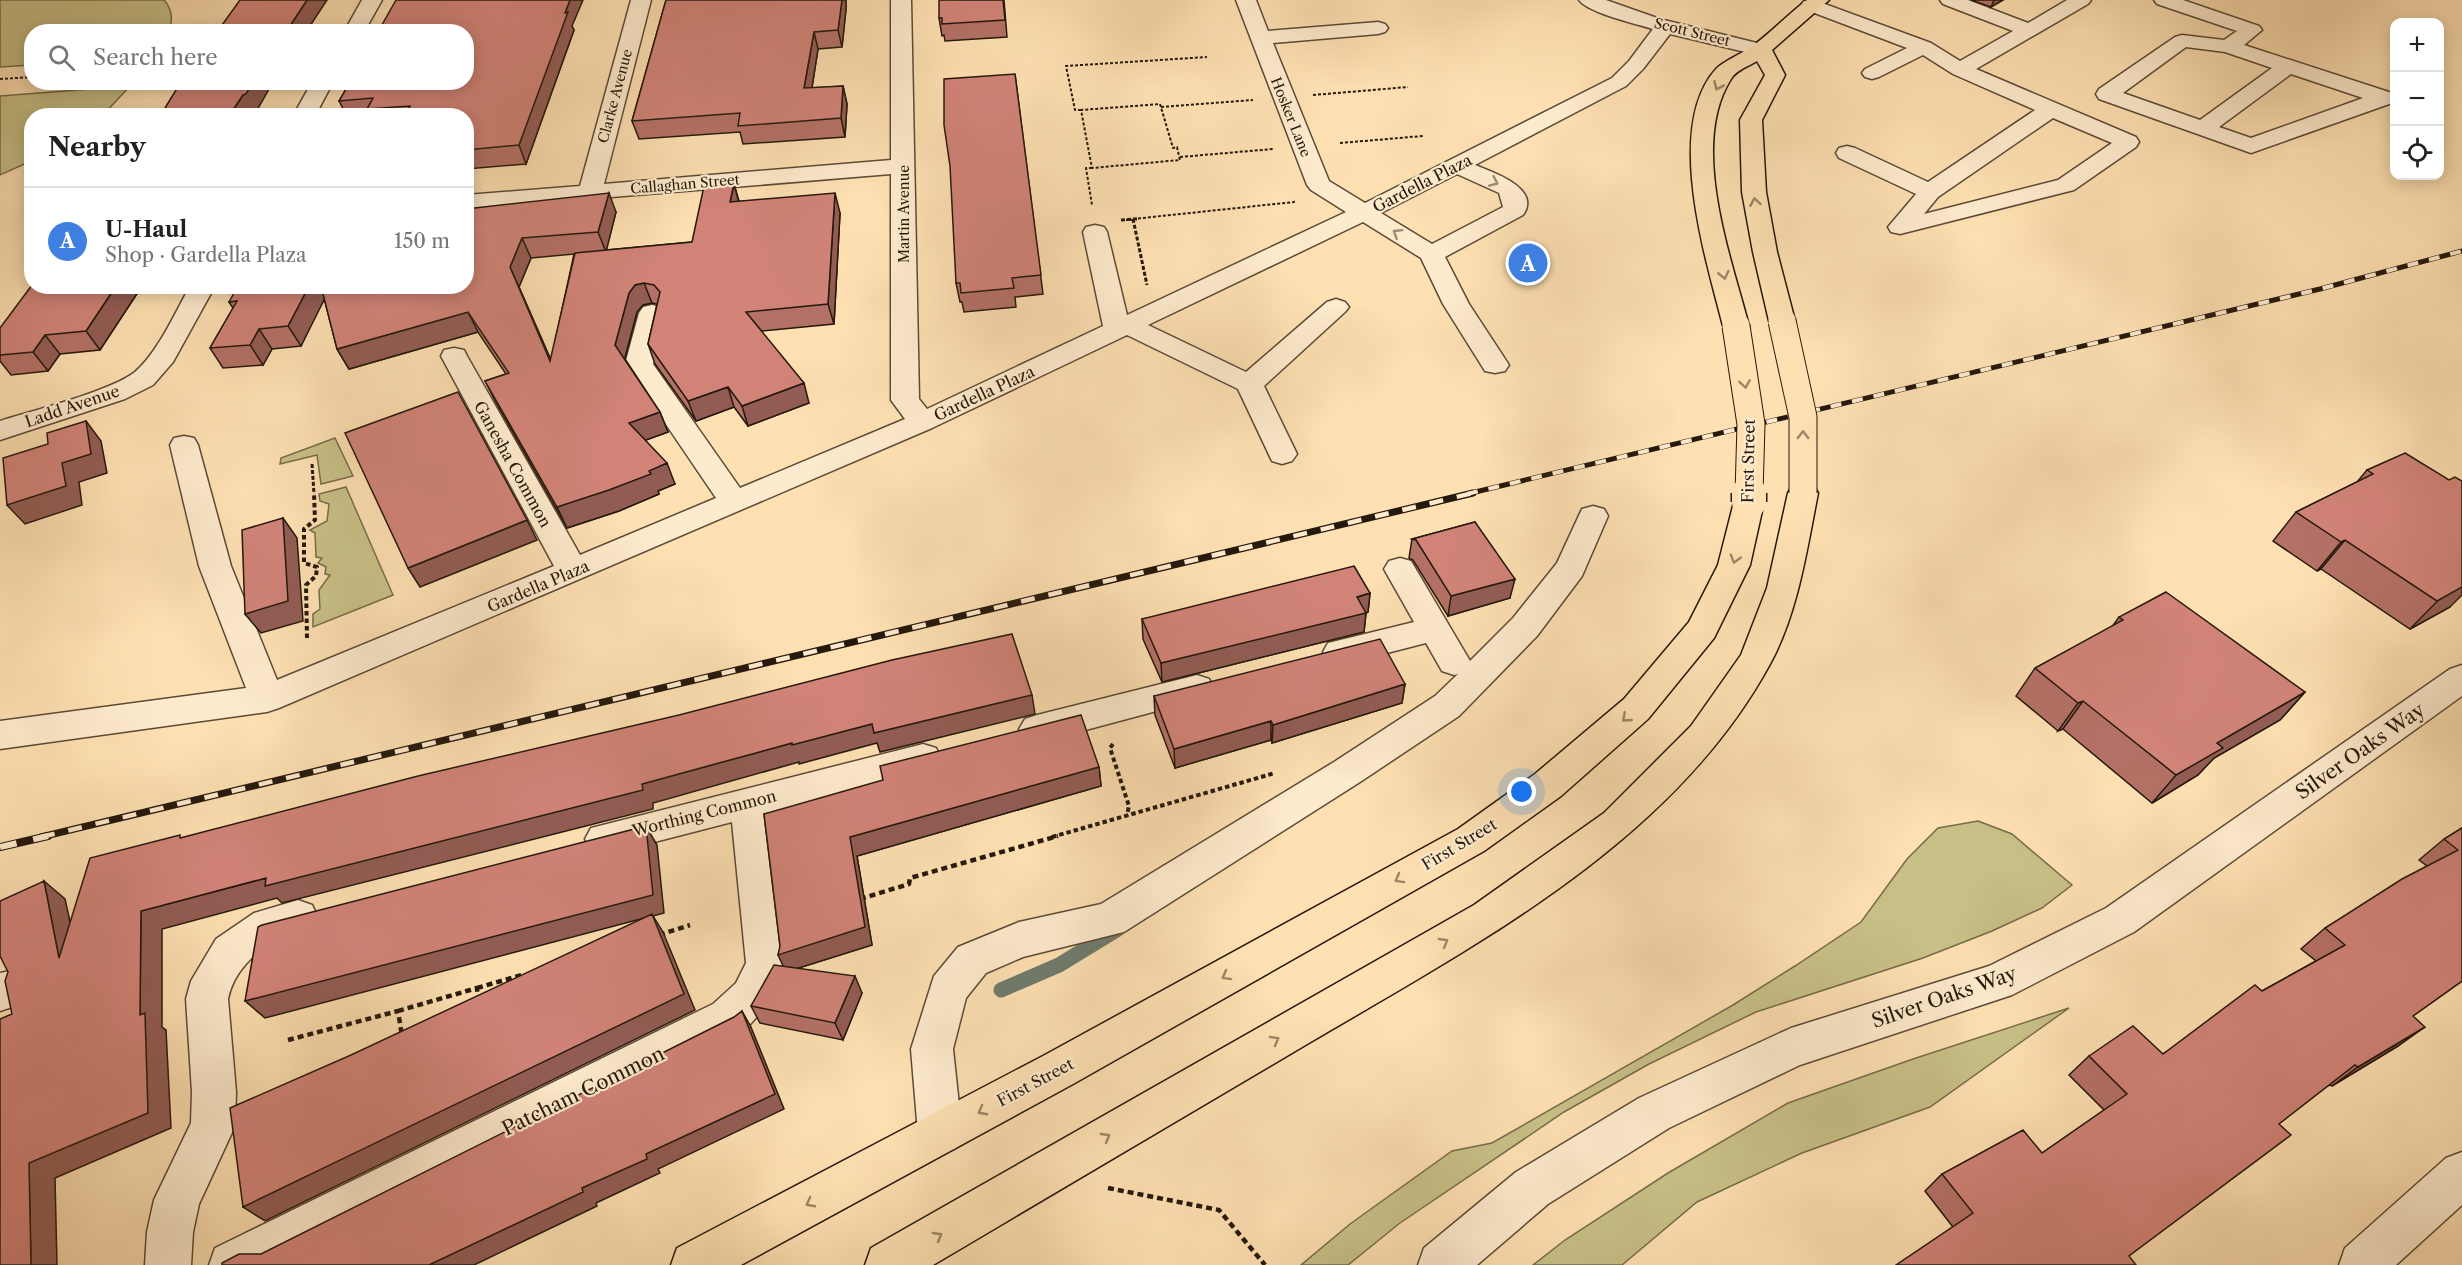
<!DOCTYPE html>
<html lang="en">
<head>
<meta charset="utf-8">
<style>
  body { margin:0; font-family:"Libre Caslon Text",serif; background:#f2f2f2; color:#222 }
  .controls { position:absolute; right:18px; top:18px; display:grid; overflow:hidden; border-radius:12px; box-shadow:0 3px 15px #0003 }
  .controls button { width:54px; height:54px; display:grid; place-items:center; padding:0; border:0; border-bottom:2px solid #e0e0e0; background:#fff; color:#222; font:30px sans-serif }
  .you { position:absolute; left:1522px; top:792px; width:21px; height:21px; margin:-15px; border:4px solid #fff; border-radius:50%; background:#1a73e8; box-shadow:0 0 0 9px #1a73e833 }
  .badge { display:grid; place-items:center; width:39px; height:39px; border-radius:50%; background:#d93025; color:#fff; font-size:20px; font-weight:700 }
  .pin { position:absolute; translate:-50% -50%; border:3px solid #fff; box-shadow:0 2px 6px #0006 }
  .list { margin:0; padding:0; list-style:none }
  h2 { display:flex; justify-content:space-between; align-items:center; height:78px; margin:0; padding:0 24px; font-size:26px }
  h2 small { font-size:20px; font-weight:400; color:#767676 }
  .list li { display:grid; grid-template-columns:39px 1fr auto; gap:18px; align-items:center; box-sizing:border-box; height:108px; padding:0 24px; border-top:2px solid #e0e0e0 }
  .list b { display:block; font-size:22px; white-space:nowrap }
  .list p { margin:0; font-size:20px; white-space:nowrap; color:#767676 }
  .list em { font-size:20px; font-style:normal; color:#767676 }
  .icon { flex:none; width:33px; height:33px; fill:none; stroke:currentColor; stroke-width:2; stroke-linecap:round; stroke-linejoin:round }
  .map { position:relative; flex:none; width:2462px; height:1265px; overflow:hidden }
  .search { position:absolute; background:#fff; box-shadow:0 3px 15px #0003; left:24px; top:24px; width:450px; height:66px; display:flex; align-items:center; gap:15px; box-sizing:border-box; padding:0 21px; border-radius:24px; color:#767676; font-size:22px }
  .panel { position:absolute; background:#fff; box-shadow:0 3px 15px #0003; left:24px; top:108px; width:450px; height:186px; border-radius:24px }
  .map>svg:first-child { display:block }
</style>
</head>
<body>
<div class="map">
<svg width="2462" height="1265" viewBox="0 0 2462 1265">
  <rect width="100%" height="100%" fill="#fee0b2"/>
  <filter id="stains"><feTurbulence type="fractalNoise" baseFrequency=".00333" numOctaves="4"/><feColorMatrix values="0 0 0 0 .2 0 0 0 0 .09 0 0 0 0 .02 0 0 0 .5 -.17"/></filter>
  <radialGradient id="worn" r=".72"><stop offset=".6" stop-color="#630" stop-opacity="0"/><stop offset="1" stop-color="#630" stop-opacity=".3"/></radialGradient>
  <path fill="#c8c087" stroke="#766c4a" stroke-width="1.5" d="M0,0H164C173,10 173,20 169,31L32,32L31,65L0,67Z
    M130,86L103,115L32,116L31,161L0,175V96Z
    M335,438L353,476L321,484L317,455L280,464L281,458Z
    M346,487L393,595L313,627V614L320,609L319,590L330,575L325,574L326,567L318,563L322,558L316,557L315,533L310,530L327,521L329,504L320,501L319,494Z
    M1978,821L2012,834L2072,885L2042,908L1992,931L1923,958L1756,1012L1649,1064L1564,1112L1400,1223L1348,1265H1301L1350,1224L1452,1151L1492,1143L1733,1005L1795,966L1861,922L1907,859L1938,828Z
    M2069,1008L1930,1107L1802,1153L1697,1202L1622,1265H1533L1565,1240L1668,1173L1788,1103L1913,1059Z"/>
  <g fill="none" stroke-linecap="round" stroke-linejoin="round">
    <path stroke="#6f7b6d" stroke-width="15" d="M1001,990L1059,965L1118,929"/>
    <defs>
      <path id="minor" d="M362,0H382L364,32H344Z
        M631,0H651L604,184L891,160V0H911L919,399L927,409L1103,326L1083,232L1086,227L1095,225L1104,227L1107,232L1127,315L1346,212L1311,190L1307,185L1236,0H1256L1268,31L1378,22L1385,24L1388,28L1385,32L1378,34L1273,43L1329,181L1365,203L1612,78L1629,61L1653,29C1637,24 1588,13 1579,0H1606L1660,19L1769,46L1772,50L1769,54L1762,56L1670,34L1643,69L1626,86L1475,165C1492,172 1542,188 1523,215L1445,257L1469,304L1509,365L1505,371L1495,373L1485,371L1443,304L1421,258L1363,222L1148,325L1246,372L1327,302L1336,299L1345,302L1349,307L1345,312L1264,386L1297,454L1292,461L1282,464L1272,461L1238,389L1127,335L932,428L279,708L267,712L0,749V721L246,688L199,566L170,445L174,438L184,436L194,438L198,445L231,566L277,680L554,566L441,356L444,350L454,348L464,350L467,356L580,555L716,498L625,364L639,313L643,307L652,305L661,307L665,313L653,364L740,488L905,419L891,400V174L466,209V195L580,186ZM1457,174L1499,193L1503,207L1432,244L1381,213Z
        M1814,0L1931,43L1960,61L2013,31L1943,4L1940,0H1968L2028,23L2067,0H2091L2088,4L1976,69L2136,137L2139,142L2136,147L2074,190L1900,234L1891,232L1888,227L1916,194L1839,158L1836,153L1839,148L1847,146L1855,148L1928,182L2035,110L1953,74L1923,55L1879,77L1872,79L1865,77L1862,73L1865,69L1907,48L1804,9L1801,5L1804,1ZM2053,118L2112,143L2058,180L1924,214L1938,197Z
        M2154,0H2183L2259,26L2262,30L2244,45L2392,93L2394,98L2392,103L2251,153L2099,99L2096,94L2099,89L2175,37L2182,35L2224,40L2237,31L2157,4ZM2186,47L2225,52L2272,68L2200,120L2123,93ZM2291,74L2363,98L2251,138L2219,127Z
        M312,82H333L315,116H293Z
        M190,286H215L173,362L153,385L125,399L0,440V421C32,411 111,391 135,372C158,352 175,313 190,286Z
        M1593,506L1604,509L1608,516L1582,576L1537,636L1459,716L1360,782L1124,932L1023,957L986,973L966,998L953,1049L962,1133L956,1148L940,1155L924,1148L918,1133L911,1049L934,976L958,947L1019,922L1101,904L1334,762L1435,696L1458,674L1454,675L1442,671L1426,643L1340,665L1328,661L1323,652L1328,643L1414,622L1384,569L1389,561L1400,558L1411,561L1470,661L1513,618L1557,563L1582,509Z
        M2462,665V696L2134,932L2012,995L1800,1065L1669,1128L1548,1204L1477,1265H1418L1424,1248L1516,1172L1639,1098L1791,1028L1989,966L2106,908L2450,669Z
        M1197,675L1209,679L1214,688L1209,697L1037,743L1025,739L1019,729L1025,719L1037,715Z
        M923,744L936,748L941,758L936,768L768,813L786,964L764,1009L743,1032L281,1265H209L215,1248L713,1004L736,983L746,963L732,822L604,855L591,850L585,839L591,828Z
        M298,900L312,905L318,917L312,929C302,933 290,935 280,939C255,950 233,973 228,999L236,1092L235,1126L199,1204L193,1232L191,1265H145L147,1232L154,1200L191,1123L192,1092L186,999L191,981L216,939L254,913Z
        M10,971L24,977L30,990L24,1003L0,1011V973Z
        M2462,1152V1205L2396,1265H2339L2345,1248L2446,1158Z"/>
      <path id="major" d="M1807,0H1829L1772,50L1785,75L1762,120L1766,192L1777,252L1795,321L1791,327L1782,329L1773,327L1769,321L1753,252L1742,192L1740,120L1765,75L1757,61C1749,66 1736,70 1731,79C1689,145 1731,257 1749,326L1745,332L1736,334L1727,332L1723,326C1706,259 1664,127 1716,69C1725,60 1740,55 1751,47C1771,33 1787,15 1807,0Z
        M1803,483L1814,486L1818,493C1807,549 1798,613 1770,664C1671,846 1469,948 1297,1050C1176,1122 1054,1193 933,1265H865L871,1248L1474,905L1604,813L1691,726L1741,655L1767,588L1788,493L1792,486Z
        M1749,492L1760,495L1764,502L1750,565L1714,638L1648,719L1561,796L1484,851L1073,1084L741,1265H671L677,1248L1043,1056L1458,829L1535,774L1624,699L1689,622L1718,565L1734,502L1738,495Z"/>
    </defs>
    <use href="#minor" stroke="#5b4a36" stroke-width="3"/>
    <use href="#major" stroke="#25180c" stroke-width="3"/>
    <path stroke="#25180c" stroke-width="2" stroke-dasharray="3 2" stroke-linecap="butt" d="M0,79L32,77
      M1313,95L1408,87
      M1160,104L1173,148L1177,147L1180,160L1092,168L1081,110Z
      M1161,107L1253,100
      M1081,110H1075L1066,66L1207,57
      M1340,143L1423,136
      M1180,157L1273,149
      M1092,168H1086L1092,205
      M1133,219L1294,202L1293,200
      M1121,220H1133"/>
    <path stroke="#25180c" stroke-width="3" stroke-dasharray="4 2" stroke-linecap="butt" d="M1133,219H1138
      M1121,220L1133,219L1147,285
      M312,464L314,494"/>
    <path stroke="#25180c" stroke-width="4" stroke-dasharray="4.5 3" stroke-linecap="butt" d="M307,638L306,585L316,576L317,567L304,563V529L315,520L314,493
      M1113,744L1110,748L1129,806L1127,815
      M1052,837L1275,773"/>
    <path stroke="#25180c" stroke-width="4.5" stroke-dasharray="6 4" stroke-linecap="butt" d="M860,899L909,884L910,878L1058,836
      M659,935L690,925
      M477,988L525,974
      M398,1011L477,988L478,999
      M288,1040L398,1011L402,1036
      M1108,1188L1219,1210L1265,1265"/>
    <use href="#minor" fill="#feebcd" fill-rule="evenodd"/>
    <use href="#major" fill="#fee0b2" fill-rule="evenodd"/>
    <defs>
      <path id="rail-far2" d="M1467,494L2320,289L2462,251"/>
      <path id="rail-far1" d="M41,837L1473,493"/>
      <path id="rail" d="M0,847L48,836"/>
    </defs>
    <use href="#rail-far2" stroke="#25180c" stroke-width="5"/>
    <use href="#rail-far1" stroke="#25180c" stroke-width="7"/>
    <use href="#rail" stroke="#25180c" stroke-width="8"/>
    <use href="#rail-far2" stroke="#feebcd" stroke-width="4" stroke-dasharray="11" stroke-linecap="butt"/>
    <use href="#rail-far1" stroke="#feebcd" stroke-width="4.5" stroke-dasharray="14" stroke-linecap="butt"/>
    <use href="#rail" stroke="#feebcd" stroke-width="6" stroke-dasharray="17" stroke-linecap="butt"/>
    <defs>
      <path id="major-bridge-far1" d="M1782,321L1803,417V493
        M1736,326L1751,424L1749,494"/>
      <path id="major-bridge" d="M1749,502V493"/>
    </defs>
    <use href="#major-bridge-far1" stroke="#25180c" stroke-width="29" stroke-linecap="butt"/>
    <use href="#major-bridge" stroke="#25180c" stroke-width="37" stroke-linecap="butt"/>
    <use href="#major-bridge-far1" stroke="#fee0b2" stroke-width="27"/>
    <use href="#major-bridge" stroke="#fee0b2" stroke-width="34"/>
  </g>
  <path fill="#b47167" stroke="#25180c" stroke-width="1.5" fill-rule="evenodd" d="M666,0H846V9L842,47L818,49L812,88L843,86L847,104L845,137L743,144L740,132L639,139L632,121Z
    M1004,0L1007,37L945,41L944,35L942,36L939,18Z
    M1971,0H2003L1991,7Z
    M572,26L574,30L526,164L466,169V116H347L339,101Z
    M1015,74L1043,294L1015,297L1016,307L964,312L962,302H960L956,283Z
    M734,184L739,201L840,213L834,324L761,331L809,403L748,426L734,407L696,421L655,364L648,344L657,304L652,303L643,305L637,312L625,359L660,412L668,432L645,440L675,484L658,491L659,494L619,511L567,528L495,401L485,381L506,374L478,332L349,369L337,349L324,298L301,346L272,349L263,365L223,368L210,348L233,308L229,302L466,209L616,212L606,250L692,242ZM574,254L551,360L519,287L531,258Z
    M142,286L100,350L60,354L48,371L11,375L0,361V328Z
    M2367,470L2449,480L2450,607L2410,629L2321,569L2317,571L2273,541L2296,512L2357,482Z
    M1475,522L1510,598L1448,616L1413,560L1409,558L1412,539Z
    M1370,593L1368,612L1366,613L1364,632L1162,682L1143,639L1142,619Z
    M2119,617L2305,692L2280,720L2214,758L2198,775L2152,803L2063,729L2058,731L2016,696L2035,668L2112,627Z
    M1405,684L1402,703L1272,743L1271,740L1175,768L1155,715L1154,696Z
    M1099,767L1101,786L857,856L872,945L798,968L862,993L843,1040L760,1023L751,1006L783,966L780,946L764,814Z
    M2462,828V981L2413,1016L2398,1046L2332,1086L2330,1085L1953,1227L1925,1191L1942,1174L2042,1153L2104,1110L2069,1075L2089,1056L2163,1054L2262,991L2316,961L2301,949L2325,928L2427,866L2419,860L2444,839Z"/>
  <path fill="#925c54" stroke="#25180c" stroke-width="1.5" d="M307,0H327L306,32H286Z
    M570,0H583L572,26L574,30L526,164L519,145L565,13Z
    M842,0H846V9L842,47L838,30Z
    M1994,0H2003L1991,7Z
    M814,32L818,49L809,106L804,88Z
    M253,82H273L256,112H253L251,116H229L243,95Z
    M843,86L847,104L845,137L841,118Z
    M734,184L739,203L730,202Z
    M609,193L616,212L606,252L598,232Z
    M835,193L840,213L834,324L828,304Z
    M522,238L531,258L519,287L560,381L510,267Z
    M644,283L652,303L643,305L637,312L623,365L615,345L629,293L635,285Z
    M116,286H142L100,350L86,331Z
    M309,286H327L329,290L301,346L288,326Z
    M468,312L478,332L349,369L337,349Z
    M259,329L272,349L263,365L250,345Z
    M45,335L60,354L48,371L33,352Z
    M804,383L809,403L748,426L742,406Z
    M728,387L734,407L696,421L688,401Z
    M660,412L668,432L638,443L629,423Z
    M86,421L101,441L107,473L79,482L82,505L25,524L7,505L62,463Z
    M667,463L675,484L658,491L659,494L619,511L567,528L557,507Z
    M283,518L297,538L303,621L261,633L245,614Z
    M527,520L537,540L420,587L408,568Z
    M2345,540L2321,569L2317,571L2341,542Z
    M2462,576V595L2450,607L2410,629Z
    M1515,579L1510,598L1448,616L1451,596Z
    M1370,593L1368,612L1366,613L1364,632L1162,682L1161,663Z
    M1405,684L1402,703L1272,743L1273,725Z
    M2305,692L2280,720L2214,758L2198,775L2152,803L2176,775L2217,743Z
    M1032,695L1035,714L880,752L877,743L799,764V762L653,803V809L282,903L277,898L162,929V1027L166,1030L171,1128L55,1178L57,1265H31L29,1163L140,1015L141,911L266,878L642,784L792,743L872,724Z
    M2083,701L2063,729L2058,731L2078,703Z
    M1271,721V740L1175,768L1174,749Z
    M1099,767L1101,786L857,856L872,945L786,972L778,955L850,837Z
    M646,826L657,845L664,913L653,916L663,932L695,1010L265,1221L243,1207L652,916L265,1018L245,1001Z
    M44,881L65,899L82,976L59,958Z
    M855,976L862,993L843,1040L835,1023Z
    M742,1011L751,1027L784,1109L658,1169L660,1173L596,1203L597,1206L474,1265H429L582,1188L646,1154Z
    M2425,1027L2398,1046L2332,1086L2358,1067Z"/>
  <path fill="#d18378" stroke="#25180c" stroke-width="1.5" d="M240,0H307L286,32H217Z
    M396,0H570L565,13L568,12L519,145L466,150V116H405L410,106L367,109L373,98L339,101L350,82H466V32H378Z
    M666,0H842L838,30L814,32L804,88L843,86L841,118L738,126L740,113L632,121Z
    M939,0H1003L1005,20L942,24V18H939Z
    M1015,74L1041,275L1012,278L1014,288L961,293L960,283H956L950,166L944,125V79Z
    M181,82H253L246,94L243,95L229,116H160Z
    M734,184L730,202L835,193L828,304L746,312L804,383L742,406L728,387L688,401L648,344L660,292L654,285L644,283L635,285L629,293L615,345L660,412L629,423L667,463L649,471L651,474L609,490L557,507L485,381L509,373L468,312L337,349L321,286H466V209L609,193L598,232L522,238L510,267L550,361L575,253L692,242L704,186Z
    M32,285V286H116L86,331L45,335L33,352L0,355V328Z
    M238,286H309L288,326L259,329L250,345L210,348L237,301L229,302Z
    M458,392L527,520L408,568L345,433Z
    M86,421L91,454L62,463L66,486L7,505L3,458L48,444L47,433Z
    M2405,453L2449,480L2455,477L2462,481V587L2437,601L2345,540L2341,542L2296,512L2373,474L2367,470Z
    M283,518L288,601L245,614L242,530Z
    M1475,522L1515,579L1451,596L1416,540L1412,539Z
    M1354,566L1370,593L1357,597L1366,613L1161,663L1142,619Z
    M2166,592L2305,692L2217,743L2223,748L2176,775L2083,701L2078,703L2035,668L2123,620L2119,617Z
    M1012,634L1032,695L874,733L872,724L792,745V743L642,784L643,790L265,886L266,878L141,911L140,1015L145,1013L148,1113L29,1163L31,1265H0V1019L12,1014L5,981L8,972L0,956V901L44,881L59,958L90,858L180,835V838L418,776L679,715L892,660Z
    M1380,639L1405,684L1273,725L1271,721L1174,749L1154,696Z
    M1081,715L1099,767L850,837L865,927L778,955L780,946L764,814L883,780L880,766Z
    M646,826L653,895L245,1001L258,927L262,925Z
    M2462,828V981L2413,1016L2425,1027L2358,1067L2355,1065L2279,1124L2291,1135L2129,1256L2136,1265H1896L1973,1213L1942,1174L2023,1130L2042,1153L2127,1094L2089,1056L2133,1026L2163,1054L2255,985L2262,991L2345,945L2325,928L2402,879L2458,850L2444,839Z
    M652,914L684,994L243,1207L230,1108L351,1055Z
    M774,965L855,976L835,1023L751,1006Z
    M742,1011L775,1094L646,1154L647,1159L582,1188L583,1192L429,1265H222V1263L239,1254H261L734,1017Z"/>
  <defs><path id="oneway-chevron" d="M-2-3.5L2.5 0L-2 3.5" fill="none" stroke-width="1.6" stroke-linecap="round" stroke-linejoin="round" transform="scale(1.5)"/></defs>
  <g stroke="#9c8667">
    <use href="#oneway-chevron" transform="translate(1718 86) rotate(114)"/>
    <use href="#oneway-chevron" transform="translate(1755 202) rotate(-100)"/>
    <use href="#oneway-chevron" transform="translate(1724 275) rotate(77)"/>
    <use href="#oneway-chevron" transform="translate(1745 384) rotate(81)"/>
    <use href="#oneway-chevron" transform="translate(1803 435) rotate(-90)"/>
    <use href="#oneway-chevron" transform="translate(1735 559) rotate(106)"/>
    <use href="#oneway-chevron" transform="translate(1626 718) rotate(139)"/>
    <use href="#oneway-chevron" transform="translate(1399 879) rotate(151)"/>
    <use href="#oneway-chevron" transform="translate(1444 942) rotate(-30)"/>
    <use href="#oneway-chevron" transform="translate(1226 976) rotate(151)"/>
    <use href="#oneway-chevron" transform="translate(1275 1040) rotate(-30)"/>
    <use href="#oneway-chevron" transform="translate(982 1111) rotate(152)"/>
    <use href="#oneway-chevron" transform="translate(1106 1137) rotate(-30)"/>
    <use href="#oneway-chevron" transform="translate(810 1203) rotate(152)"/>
    <use href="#oneway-chevron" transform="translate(938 1236) rotate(-30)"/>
  </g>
  <g stroke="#9c8c76">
    <use href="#oneway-chevron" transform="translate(1494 182) rotate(24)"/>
    <use href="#oneway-chevron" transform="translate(1397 233) rotate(-148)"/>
  </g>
  <g text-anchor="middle" stroke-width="4.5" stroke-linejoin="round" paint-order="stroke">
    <g font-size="14" fill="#25180c" stroke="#feebcd">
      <text transform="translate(1692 32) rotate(14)" y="5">Scott Street</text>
      <text transform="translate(615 96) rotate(-75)" y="5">Clarke Avenue</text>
      <text transform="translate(1291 117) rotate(68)" y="5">Hosker Lane</text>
      <text transform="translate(685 184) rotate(-5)" y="5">Callaghan Street</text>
      <text transform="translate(904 214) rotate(-90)" y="5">Martin Avenue</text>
    </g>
    <g font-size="16" fill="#25180c" stroke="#feebcd">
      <text transform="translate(1422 183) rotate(-27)" y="6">Gardella Plaza</text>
      <text transform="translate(984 393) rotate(-25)" y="6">Gardella Plaza</text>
      <text transform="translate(72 406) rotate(-19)" y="6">Ladd Avenue</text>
      <text transform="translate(1748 461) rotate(-89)" y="6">First Street</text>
      <text transform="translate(513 464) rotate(61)" y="6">Ganesha Common</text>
      <text transform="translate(538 586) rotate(-23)" y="6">Gardella Plaza</text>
      <text transform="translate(704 813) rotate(-14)" y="6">Worthing Common</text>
      <text transform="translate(1459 844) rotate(-31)" y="6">First Street</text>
      <text transform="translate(1035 1082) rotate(-28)" y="6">First Street</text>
    </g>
    <g font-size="20" fill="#25180c" stroke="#feebcd">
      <text transform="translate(2360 751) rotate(-35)" y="7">Silver Oaks Way</text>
      <text transform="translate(1944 997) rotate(-19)" y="7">Silver Oaks Way</text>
      <text transform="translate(583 1091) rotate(-26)" y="7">Patcham Common</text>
    </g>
  </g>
  <rect width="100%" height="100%" filter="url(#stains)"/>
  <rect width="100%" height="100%" fill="url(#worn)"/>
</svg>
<div class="controls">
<button>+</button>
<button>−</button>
<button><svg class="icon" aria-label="locate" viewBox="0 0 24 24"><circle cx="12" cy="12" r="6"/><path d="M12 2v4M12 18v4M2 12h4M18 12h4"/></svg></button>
</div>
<div class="you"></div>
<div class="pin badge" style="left:1528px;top:263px;background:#3f7fe0">A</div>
<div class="search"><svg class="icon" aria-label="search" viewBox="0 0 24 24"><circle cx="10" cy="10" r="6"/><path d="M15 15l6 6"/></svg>Search here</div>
<section class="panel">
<h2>Nearby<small></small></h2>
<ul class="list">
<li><span class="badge" style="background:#3f7fe0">A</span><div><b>U-Haul</b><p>Shop · Gardella Plaza</p></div><em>150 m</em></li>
</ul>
</section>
</div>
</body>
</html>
